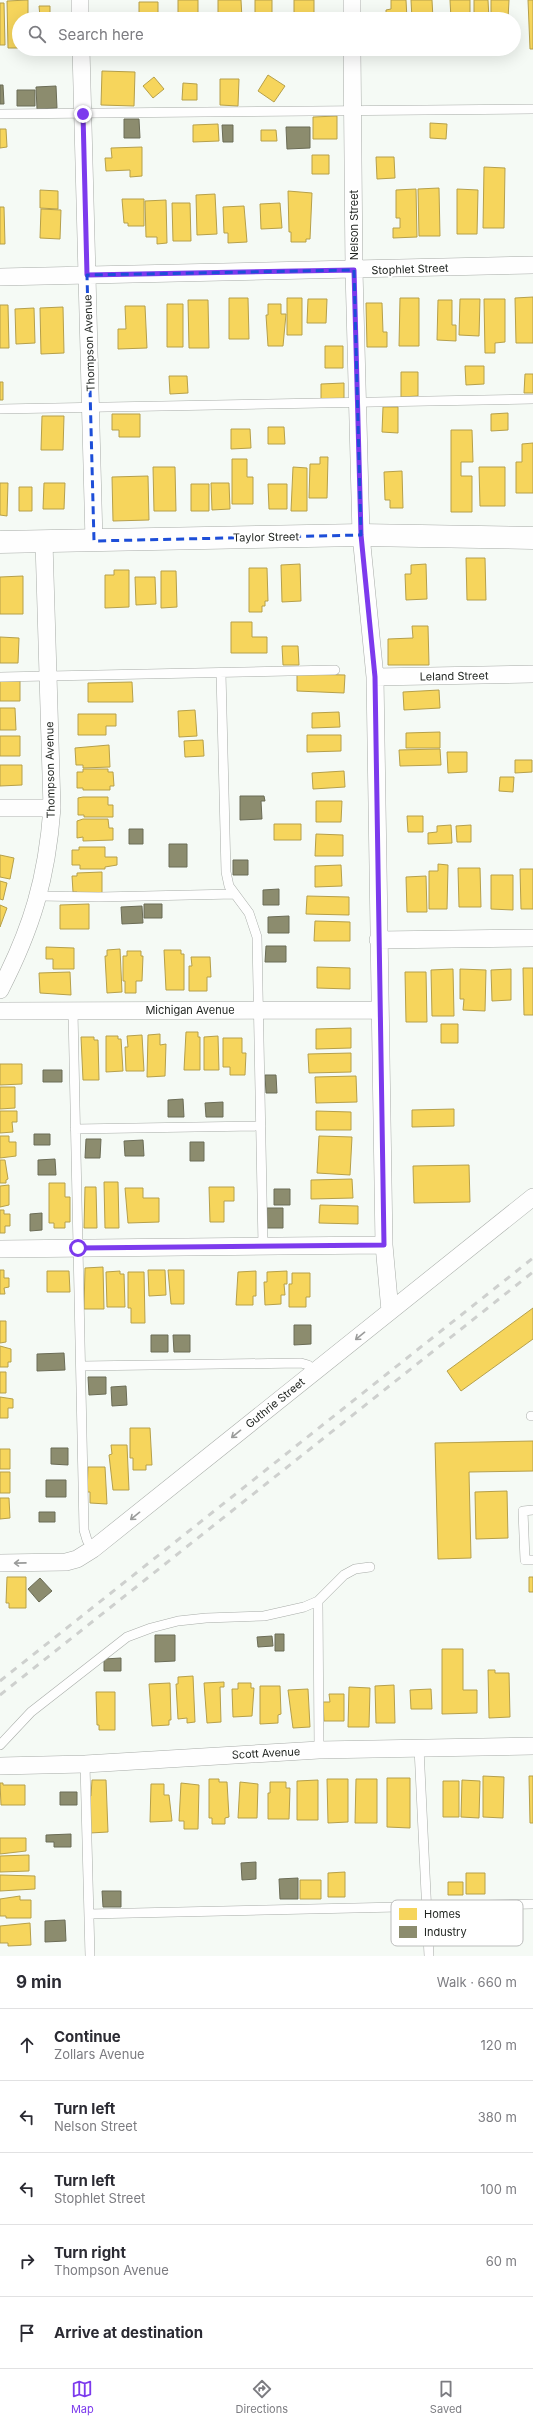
<!DOCTYPE html>
<html lang="en">
<head>
<meta charset="utf-8">
<style>
  body { margin:0; font-family:Inter,sans-serif; background:#f2f2f3; color:#2b2b33 }
  .stop { position:absolute; width:12px; height:12px; margin:-9px; border:3px solid #7c3aed; border-radius:50%; background:#fff }
  .stop.end { background:#7c3aed; border-color:#fff; box-shadow:0 1px 4px #0008 }
  .list { margin:0; padding:0; list-style:none }
  h2 { display:flex; justify-content:space-between; align-items:center; height:52px; margin:0; padding:0 16px; font-size:17px }
  h2 small { font-size:13px; font-weight:400; color:#7c7c81 }
  .list li { display:grid; grid-template-columns:26px 1fr auto; gap:12px; align-items:center; box-sizing:border-box; height:72px; padding:0 16px; border-top:1px solid #e1e1e2 }
  .list b { display:block; font-size:15px; white-space:nowrap }
  .list p { margin:0; font-size:13px; white-space:nowrap; color:#7c7c81 }
  .list em { font-size:13px; font-style:normal; color:#7c7c81 }
  .icon { flex:none; width:22px; height:22px; fill:none; stroke:currentColor; stroke-width:2; stroke-linecap:round; stroke-linejoin:round }
  .map { position:relative; flex:none; width:533px; height:1956px; overflow:hidden }
  .search { position:absolute; background:#fff; box-shadow:0 4px 16px #0002; left:12px; right:12px; top:12px; height:44px; display:flex; align-items:center; gap:10px; box-sizing:border-box; padding:0 14px; border-radius:22px; color:#7c7c81; font-size:15px }
  .sheet { height:412px; background:#fff }
  nav { display:flex; justify-content:space-around; align-items:center; box-sizing:border-box; height:56px; border-top:1px solid #e1e1e2; background:#fff; font-size:11px; color:#7c7c81 }
  nav a { display:grid; justify-items:center; gap:2px }
  nav .on { color:#7c3aed }
  .map>svg:first-child { display:block }
</style>
</head>
<body>
<div class="map">
<svg width="533" height="1956" viewBox="0 0 533 1956">
  <rect width="100%" height="100%" fill="#f5faf5"/>
  <path fill="#f6d55c" stroke="#b6a04a" d="M28,0V19H19V48H8L7,1Z
    M178,0H198V19H178Z
    M218,0H241L242,19H218Z
    M255,0H272V19H255Z
    M294,0H314V19H294Z
    M391,0H406L407,19H386V10L391,9Z
    M411,0H432L433,19H412Z
    M450,0H470V19H451Z
    M474,0H488L489,19H474Z
    M491,0H509L508,19H491Z
    M528,0H533V49H530Z
    M139,2H158V19H139Z
    M0,3H4L5,45H0Z
    M39,6H50V17L56,19H35L40,17Z
    M451,49H471V50H451Z
    M102,71L135,72L134,106L101,105Z
    M268,75L285,86L274,102L258,91Z
    M154,77L164,89L153,98L143,86Z
    M220,79H239L238,106L220,105Z
    M183,83L197,84V100H182Z
    M337,116V139H313V117Z
    M430,123L447,124L446,139L430,138Z
    M218,124L219,141L193,142V125Z
    M0,129H6L7,147L0,148Z
    M261,130H276L277,141H261Z
    M142,147V176L130,177V170L106,171L105,158H112L111,148Z
    M312,155H329V174H312Z
    M376,157H394L395,178L377,179Z
    M484,167L505,168L504,228H483Z
    M439,188L440,236H419L418,189Z
    M416,189L417,237L393,238V228H400V218H396V190Z
    M457,189L478,190L477,234H457Z
    M40,190L58,191V209L40,208Z
    M288,191L312,193L310,239H306V242H291V232H289Z
    M215,194L217,234L197,235L196,195Z
    M122,199H144V226H128V223H124Z
    M166,200L167,243L157,244V237H146L145,201Z
    M172,203H190L191,241H173Z
    M280,203L282,228L261,229L260,204Z
    M244,206L247,242L228,243V233H224L223,207Z
    M0,207H4L5,244H0Z
    M41,209L61,210L60,239L40,238Z
    M533,297V343H516L515,298Z
    M229,298H248L249,339H229Z
    M287,298H302V335H287Z
    M400,298H419V346H399Z
    M308,299H327L326,323H307Z
    M460,299H480L479,336L459,335Z
    M484,299H505V342L495,343V353H485Z
    M188,300H208L209,348H189Z
    M438,300H452V325H456V341L437,340Z
    M366,303H382L383,332H387V347H367Z
    M167,304H183V347H167Z
    M268,304H281V314H286L283,346H268L266,315H268Z
    M0,305H8L9,348H0Z
    M125,306H145L147,348L118,349V329H126Z
    M63,307L64,353L41,354L40,308Z
    M34,308L35,343L16,344L15,309Z
    M325,346H343V368H325Z
    M465,366H484V384L466,385Z
    M401,372H418V396L401,397Z
    M525,374H533V393H524Z
    M169,376H187L188,393L170,394Z
    M0,382H3V400H0Z
    M344,383V399L321,400V384Z
    M383,407H398V433L382,432Z
    M508,413V430L491,431V414Z
    M112,414H140V437H119V430H112Z
    M42,416H64L63,450H41Z
    M268,427H284L285,444H268Z
    M231,429H250L251,448L231,449Z
    M451,430H472L473,462H461V476H472V512H451Z
    M533,443V493H516V462H522V444Z
    M320,457H328L327,498H309L310,464H320Z
    M232,459H247V477H253V504H232Z
    M153,467H175L176,511H154Z
    M293,467L307,468V511H291Z
    M479,467H505V506H480Z
    M402,471L403,508H390V500H385L384,472Z
    M148,476L149,520L113,521L112,477Z
    M0,483H8L7,516L0,515Z
    M44,483H65L64,509H43Z
    M211,483H229L230,509L212,510Z
    M191,484H209V511H191Z
    M268,484H287V509H269Z
    M19,487H32V511H19Z
    M466,558H485L486,600H467Z
    M300,564L301,601L282,602L281,565Z
    M426,564L427,599L406,600L405,574H411V565Z
    M249,568H267L268,601H265V606H262V612H249Z
    M114,570H129V607L105,608V575H114Z
    M161,571H176L177,607L161,608Z
    M23,576V614H0V577Z
    M135,577H155L156,604L136,605Z
    M231,622H252V637H267V653H231Z
    M412,626H428L429,665H388V639L413,638Z
    M0,637L19,638L18,663H0Z
    M282,646H298L299,665H283Z
    M297,674L345,675L344,693L297,691Z
    M0,681H20V701H0Z
    M132,682L133,702H88V683Z
    M439,690L440,708L404,710L403,692Z
    M0,708H15L16,730H0Z
    M195,710L197,736L179,737L178,711Z
    M339,712L340,727L312,728V713Z
    M78,714H116V726H106V735H78Z
    M440,732V748H406V733Z
    M307,735H341V751L307,752Z
    M0,736H20V756H0Z
    M203,740L204,756L185,757L184,741Z
    M109,745L110,767L83,768V765H76L75,748Z
    M440,749L441,765L400,766L399,750Z
    M447,752H467V772L448,773Z
    M515,760H532V772L515,773Z
    M0,765H22V785L0,786Z
    M83,769H108V772H113L114,786H110V790H83V788H77V772H83Z
    M344,771L345,787L313,789L312,773Z
    M500,777H514L513,792L499,791Z
    M83,797H108V805H113V817H84V815H78V798Z
    M316,801H342L341,822H316Z
    M407,816H423V832H408Z
    M83,819H108L109,828H113V840L83,841V837L77,838V821Z
    M274,824H301V840H274Z
    M451,825L452,843L428,844V833L437,832V826Z
    M471,825V842H457L456,826Z
    M316,834L343,835V856H315Z
    M79,847H105V857H117V865L105,867V869H80V865H72V850H79Z
    M0,855L14,858L10,879L0,877Z
    M438,864L448,865L447,909H429V871H438Z
    M341,865L342,886L315,887V866Z
    M458,868H480L481,907H459Z
    M520,869H533V909H521Z
    M102,872V894H77V892H73L72,876H77V873Z
    M491,875H513V910L491,909Z
    M426,876L427,912H407L406,877Z
    M0,881L7,883L3,900L0,899Z
    M307,896L349,897V915L306,914Z
    M89,904V929H60V905Z
    M0,905L7,908L0,927Z
    M315,921L350,922V941H314Z
    M46,947L74,948V969H53V959H46Z
    M120,949L122,992L107,993L105,956H107V950Z
    M164,950H181V954H184V990H166Z
    M127,951H141V956H143L142,981H136V993H125V981H123V956H127Z
    M191,957H210L211,977H207V991H189V966H192Z
    M317,967L350,968V989L317,988Z
    M523,968H533V1015H524Z
    M453,969L454,1016H432L431,970Z
    M460,969L486,970L485,1011L463,1010L464,999H460Z
    M511,969V1000L492,1001L491,970Z
    M70,972L71,995L40,993L39,973Z
    M405,972H426L427,1022H406Z
    M441,1024H458V1043H441Z
    M351,1028V1048L316,1049V1029Z
    M186,1032H198V1037H200V1070H184Z
    M160,1034V1045L166,1044L165,1076L147,1077L148,1035Z
    M142,1035L144,1071H126L125,1047H128L127,1036Z
    M106,1036H118V1039H121L123,1071L106,1072Z
    M218,1036L219,1070H204V1037Z
    M81,1037H94V1040H98L99,1080H83Z
    M223,1038H242V1053H246L245,1075H230V1067H223Z
    M351,1053V1072L309,1073L308,1054Z
    M0,1064H22V1084L0,1085Z
    M356,1076L357,1102L316,1103L315,1077Z
    M0,1087H15V1108L0,1109Z
    M454,1109V1126L412,1127V1110Z
    M0,1111H17V1122H12L13,1132L0,1133Z
    M316,1111L351,1112V1130H316Z
    M0,1136H9V1142H16V1156L0,1158Z
    M319,1136L352,1137L350,1175L317,1173Z
    M0,1160H5L8,1179L6,1180V1183H0Z
    M469,1165L470,1202L414,1203L413,1166Z
    M352,1179L353,1198L311,1199V1180Z
    M104,1182H118L119,1228H105Z
    M49,1183H65V1197H70V1222H65V1228H54V1223H49Z
    M9,1185V1205L0,1207V1186Z
    M85,1187H96L97,1228H84Z
    M209,1187H234V1201H224V1222H210Z
    M125,1188H143V1198H159V1222L128,1223Z
    M320,1205L358,1206V1224L319,1223Z
    M0,1210H4V1214H10V1226H5V1233H0Z
    M103,1267L104,1309H84L85,1268Z
    M0,1270H4V1278H9V1287L4,1288L5,1294H0Z
    M148,1270H165L166,1295L149,1296Z
    M168,1270H184V1304H171Z
    M47,1271H69L70,1292H47Z
    M120,1271V1274H124L125,1307H107L106,1272Z
    M256,1271V1296H253V1305H236L238,1272Z
    M287,1271V1284H284L285,1295H281V1304L265,1305L264,1282H267V1272Z
    M128,1272H144L145,1323H131V1308H128Z
    M292,1273H310V1297H306V1307H289V1284H292Z
    M533,1308V1339L461,1391L447,1371Z
    M0,1321H6V1342L0,1343Z
    M0,1346L11,1349V1362H8V1367H0Z
    M0,1372H6V1393H0Z
    M0,1397L13,1399V1408H8V1418H0Z
    M130,1428H150L152,1465H146V1470H133V1458H130Z
    M533,1441V1471L469,1472L471,1558L438,1559L435,1443Z
    M111,1445H127L129,1490H113L109,1455L112,1454Z
    M0,1449H10V1469H0Z
    M88,1467H105L107,1504L90,1503V1492H87Z
    M0,1472H10V1493H0Z
    M507,1491L508,1538L476,1539L475,1492Z
    M0,1498H9L10,1518L0,1519Z
    M7,1577H26V1608H9V1603H6Z
    M529,1577H533V1592H529Z
    M442,1649H463V1690H477V1713L442,1714Z
    M488,1670H495V1673H509L510,1717L489,1718Z
    M193,1676L195,1722L187,1723V1718L178,1719L176,1684H178V1677Z
    M224,1682V1687H220L221,1722L207,1723L204,1683Z
    M170,1683L171,1720H169V1725L152,1726L149,1684Z
    M238,1683H251V1688H254L252,1716L233,1717L232,1689H238Z
    M394,1685L395,1723H376L375,1686Z
    M260,1686H280L281,1714L278,1715V1723L260,1724Z
    M349,1687L370,1688L369,1727H348Z
    M308,1689L310,1727L293,1728L288,1690Z
    M431,1689L432,1709H411L410,1690Z
    M96,1692H115V1730H99V1725H97Z
    M329,1694H344V1721H324L323,1702H330Z
    M483,1776L504,1777L503,1818L483,1817Z
    M529,1776H533V1823H530Z
    M387,1778H410V1828L387,1827Z
    M209,1779H219V1782H227L229,1817L225,1818V1824H212V1818H209Z
    M327,1779H348V1822L328,1823Z
    M356,1779H377V1823H355Z
    M92,1780H106L108,1832L90,1833L89,1796H91Z
    M318,1780V1820H297V1781Z
    M462,1780L480,1781L479,1818L461,1817Z
    M443,1781H459V1817H443Z
    M240,1782L258,1784L257,1818H238Z
    M270,1782H286V1788H290L289,1819H268V1793H270Z
    M0,1783H3V1785H25V1805H1Z
    M181,1783L199,1785L198,1829H184V1821H179Z
    M151,1784H164V1795H169L172,1821L150,1822Z
    M0,1838H26V1851L0,1854Z
    M29,1855V1871L0,1872V1856Z
    M345,1872V1897H328V1873Z
    M466,1873H485V1894H466Z
    M0,1875L35,1876V1889L0,1891Z
    M300,1880H321V1899H300Z
    M448,1882H463V1895H448Z
    M20,1896V1900H31V1918H6V1916H0V1899Z
    M30,1923L31,1945L8,1946V1943H0V1926Z"/>
  <path fill="#8c8c6e" stroke="#6b6c56" d="M0,85H3L4,104H0Z
    M56,86L57,108L37,109L36,87Z
    M17,90H35V106H17Z
    M124,119H139L140,138H124Z
    M222,125H233V142H223Z
    M286,127H310V148L287,149Z
    M240,796H264L265,801H261L262,819L240,820Z
    M129,829H143V844H129Z
    M169,844H187V867H169Z
    M233,860H248V875H233Z
    M279,889V905H263V890Z
    M144,904H162V918H144Z
    M142,906L143,923L122,924L121,907Z
    M289,916V933H268V917Z
    M266,946H286V962H265Z
    M43,1070H62V1082H43Z
    M265,1075H276L277,1093H266Z
    M183,1099L184,1117H168V1100Z
    M223,1102V1117H206L205,1103Z
    M34,1134H50V1145H34Z
    M86,1139H101L100,1158H85Z
    M143,1140L144,1156H125L124,1141Z
    M190,1142H204V1161H190Z
    M55,1159L56,1175H38V1160Z
    M274,1189H290V1205H274Z
    M267,1208H283V1228H267Z
    M42,1213V1230L30,1231V1214Z
    M294,1325H311V1344L294,1345Z
    M151,1335H168V1352H151Z
    M173,1335H190V1352H174Z
    M64,1353L65,1370L37,1371V1354Z
    M88,1377H106V1394L89,1395Z
    M126,1386L127,1405L112,1406L111,1387Z
    M51,1448H68V1465L51,1464Z
    M46,1480H66V1497H46Z
    M39,1512H55V1522H39Z
    M40,1578L52,1591L39,1602L28,1589Z
    M275,1634H284V1651H275Z
    M155,1635H175V1661L155,1662Z
    M272,1636L273,1646L258,1647L257,1637Z
    M121,1658V1671H104V1659Z
    M60,1792H77V1805H60Z
    M71,1834V1847H54V1842H46V1835Z
    M256,1862V1879L242,1880L241,1863Z
    M298,1878V1899H280L279,1879Z
    M102,1891H121V1907H103Z
    M65,1920L66,1941L45,1942V1921Z"/>
  <g fill="none" stroke-linecap="round" stroke-linejoin="round">
    <defs>
      <path id="lane" d="M0,114L533,109
        M0,409L533,399
        M221,673L226,872L229,886L249,913L257,937L263,1246
        M0,677L335,670
        M39,896L99,897L235,894
        M73,1011L84,1530L87,1540L93,1549
        M75,1129L261,1126
        M81,1366L301,1363L308,1365L315,1371
        M531,1416H533
        M533,1510L523,1511L525,1560H533
        M318,1601L319,1750
        M0,1745L31,1712L127,1637L151,1628L178,1621L206,1618L264,1616L304,1607L318,1601L344,1575L355,1569L370,1567
        M419,1748L429,1956
        M85,1764L90,1956
        M89,1914L533,1904"/>
      <path id="street" d="M80,0V19
        M352,0V19
        M81,49L94,541
        M352,49L354,270L361,535L375,677L384,1245L390,1311
        M0,277L533,265
        M375,677L533,674
        M0,808H52
        M378,940L533,938
        M0,990C32,928 47,878 52,808L44,542
        M0,1011L379,1010
        M0,1249L384,1245
        M0,1563L66,1562L77,1559L93,1549L533,1197
        M0,1766L85,1764L319,1750L533,1746"/>
      <path id="secondary" d="M0,542L361,535L533,538"/>
    </defs>
    <use href="#lane" stroke="#a8aca8" stroke-width="10"/>
    <use href="#street" stroke="#a8aca8" stroke-width="18"/>
    <use href="#secondary" stroke="#a8aca8" stroke-width="23"/>
    <use href="#lane" stroke="#fefefe" stroke-width="9"/>
    <use href="#street" stroke="#fefefe" stroke-width="17"/>
    <use href="#secondary" stroke="#fefefe" stroke-width="22"/>
    <path stroke="#ced0ce" stroke-width="3" stroke-dasharray="7 7" stroke-linecap="butt" d="M0,1681L533,1258
      M0,1695L533,1272"/>
  </g>
  <defs><path id="oneway-shaft" d="M-6 0H5M1.5-3L5.5 0L1.5 3" fill="none" stroke-width="1.6" stroke-linecap="round" stroke-linejoin="round"/></defs>
  <g stroke="#9a9b9a">
    <use href="#oneway-shaft" transform="translate(360 1336) rotate(141)"/>
    <use href="#oneway-shaft" transform="translate(236 1434) rotate(141)"/>
    <use href="#oneway-shaft" transform="translate(135 1516) rotate(141)"/>
    <use href="#oneway-shaft" transform="translate(20 1563) rotate(179)"/>
  </g>
  <g fill="none" stroke-linecap="round" stroke-linejoin="round">
    <path stroke="#7c3aed" stroke-width="5" d="M78,1248L384,1245L375,677L361,535L354,270L87,275L83,114"/>
  </g>
  <path fill="none" stroke="#1d4ed8" stroke-width="3" stroke-dasharray="8 5" stroke-linejoin="round" d="M354,270L361,535L94,541L87,275Z"/>
  <g text-anchor="middle" stroke-width="4" stroke-linejoin="round" paint-order="stroke">
    <g font-size="11" fill="#1f231f" stroke="#fff">
      <text transform="translate(354 225) rotate(-90)" y="4">Nelson Street</text>
      <text transform="translate(410 269) rotate(-2)" y="4">Stophlet Street</text>
      <text transform="translate(89 343) rotate(-92)" y="4">Thompson Avenue</text>
      <text transform="translate(266 537) rotate(-1)" y="4">Taylor Street</text>
      <text transform="translate(454 676) rotate(-1)" y="4">Leland Street</text>
      <text transform="translate(50 770) rotate(-91)" y="4">Thompson Avenue</text>
      <text x="190" y="1014">Michigan Avenue</text>
      <text transform="translate(275 1403) rotate(-39)" y="4">Guthrie Street</text>
      <text transform="translate(266 1753) rotate(-3)" y="4">Scott Avenue</text>
    </g>
  </g>
  <rect x="391" y="1900" width="132" height="46" rx="6" fill="#fff" stroke="#bcbdbc" stroke-width="1"/>
  <rect x="399" y="1908" width="18" height="12" fill="#f6d55c"/>
  <rect x="399" y="1926" width="18" height="12" fill="#8c8c6e"/>
  <g font-size="11" fill="#1f231f">
    <text x="424" y="1918">Homes</text>
    <text x="424" y="1936">Industry</text>
  </g>
</svg>
<div class="stop" style="left:78px;top:1248px"></div>
<div class="stop end" style="left:83px;top:114px"></div>
<div class="search"><svg class="icon" aria-label="search" viewBox="0 0 24 24"><circle cx="10" cy="10" r="6"/><path d="M15 15l6 6"/></svg>Search here</div>
</div>
<section class="sheet">
<h2>9 min<small>Walk · 660 m</small></h2>
<ul class="list">
<li><svg class="icon" aria-label="ahead" viewBox="0 0 24 24"><path d="M12 20V5M6 11l6-6 6 6"/></svg><div><b>Continue</b><p>Zollars Avenue</p></div><em>120 m</em></li>
<li><svg class="icon" aria-label="left" viewBox="0 0 24 24"><path d="M17 20v-9H6M10 6l-5 5 5 5"/></svg><div><b>Turn left</b><p>Nelson Street</p></div><em>380 m</em></li>
<li><svg class="icon" aria-label="left" viewBox="0 0 24 24"><path d="M17 20v-9H6M10 6l-5 5 5 5"/></svg><div><b>Turn left</b><p>Stophlet Street</p></div><em>100 m</em></li>
<li><svg class="icon" aria-label="right" viewBox="0 0 24 24"><path d="M7 20v-9h11M14 6l5 5-5 5"/></svg><div><b>Turn right</b><p>Thompson Avenue</p></div><em>60 m</em></li>
<li><svg class="icon" aria-label="arrive" viewBox="0 0 24 24"><path d="M6 21V4h12l-3 4 3 4H6"/></svg><div><b>Arrive at destination</b></div></li>
</ul>
</section>
<nav>
<a class="on"><svg class="icon" aria-label="map" viewBox="0 0 24 24"><path d="M3 6l6-2 6 2 6-2v14l-6 2-6-2-6 2zM9 4v14M15 6v14"/></svg>Map</a>
<a><svg class="icon" aria-label="directions" viewBox="0 0 24 24"><path d="M12 3l9 9-9 9-9-9zM9 14v-3h6M13 9l2 2-2 2"/></svg>Directions</a>
<a><svg class="icon" aria-label="saved" viewBox="0 0 24 24"><path d="M7 4h10v16l-5-4-5 4z"/></svg>Saved</a>
</nav>
</body>
</html>
